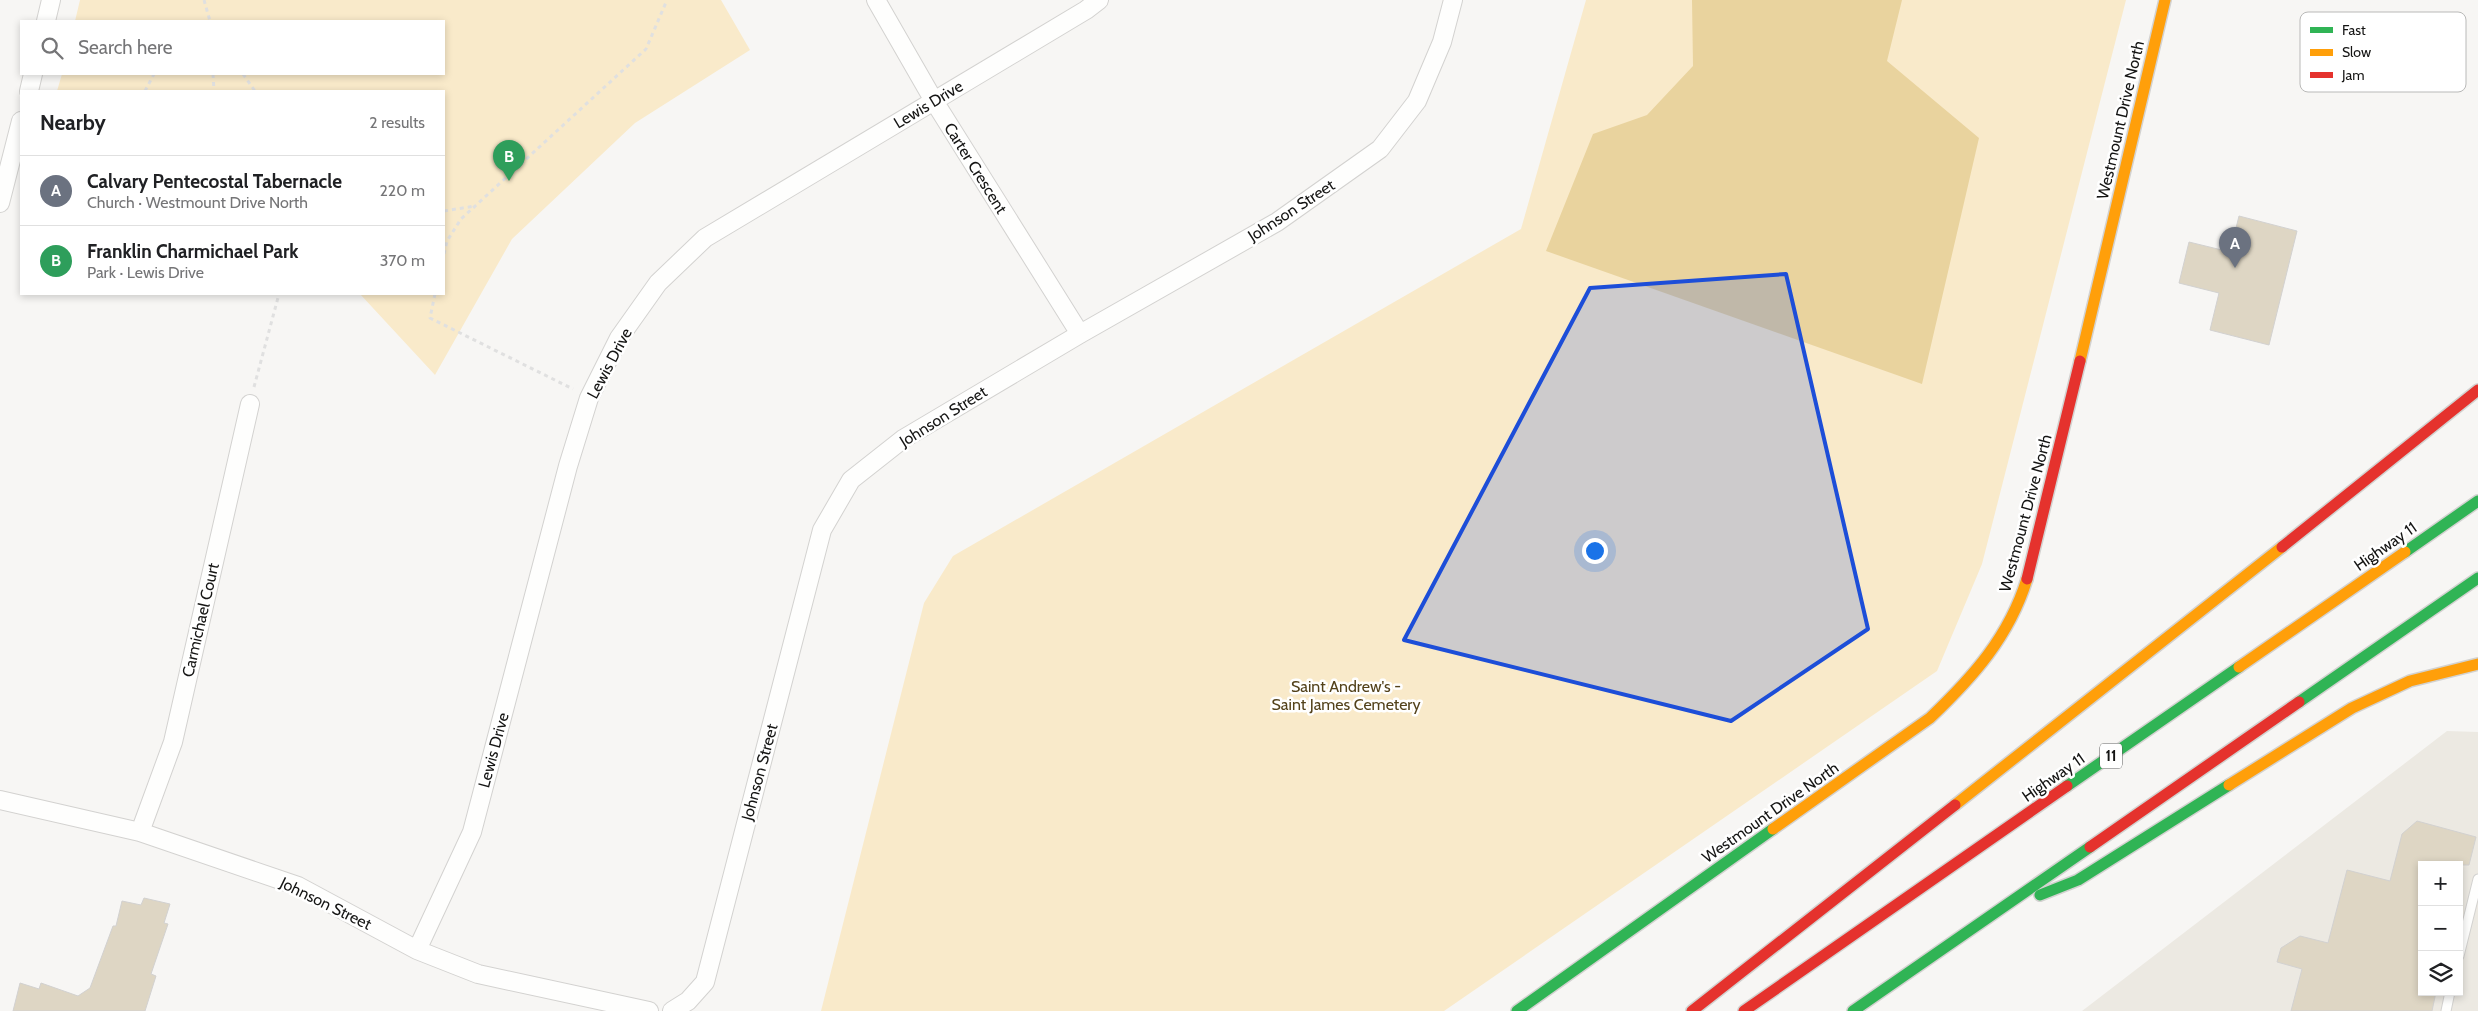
<!DOCTYPE html>
<html lang="en">
<head>
<meta charset="utf-8">
<style>
  body { margin:0; font-family:Cabin,sans-serif; background:#f2f2f2; color:#202124 }
  .controls { position:absolute; right:15px; bottom:15px; display:grid; overflow:hidden; border-radius:0px; box-shadow:0 2px 8px #0003 }
  .controls button { width:45px; height:45px; display:grid; place-items:center; padding:0; border:0; border-bottom:1px solid #e0e0e0; background:#fff; color:#202124; font:25px sans-serif }
  .you { position:absolute; left:1594px; top:550px; width:18px; height:18px; margin:-12px; border:4px solid #fff; border-radius:50%; background:#1a73e8; box-shadow:0 0 0 8px #1a73e833 }
  .badge { display:grid; place-items:center; width:32px; height:32px; border-radius:50%; background:#0b8043; color:#fff; font-size:16px; font-weight:700 }
  .pin { position:absolute; translate:-50% -41px; filter:drop-shadow(0 1px 2px #0008) }
  .pin::after { content:''; position:absolute; top:26px; width:18px; height:15px; background:inherit; clip-path:polygon(0 0,100% 0,50% 100%) }
  .list { margin:0; padding:0; list-style:none }
  h2 { display:flex; justify-content:space-between; align-items:center; height:65px; margin:0; padding:0 20px; font-size:21px }
  h2 small { font-size:16px; font-weight:400; color:#757577 }
  .list li { display:grid; grid-template-columns:32px 1fr auto; gap:15px; align-items:center; box-sizing:border-box; height:70px; padding:0 20px; border-top:1px solid #e0e0e0 }
  .list b { display:block; font-size:19px; white-space:nowrap }
  .list p { margin:0; font-size:16px; white-space:nowrap; color:#757577 }
  .list em { font-size:16px; font-style:normal; color:#757577 }
  .icon { flex:none; width:28px; height:28px; fill:none; stroke:currentColor; stroke-width:2; stroke-linecap:round; stroke-linejoin:round }
  .map { position:relative; flex:none; width:2478px; height:1011px; overflow:hidden }
  .search { position:absolute; background:#fff; box-shadow:0 2px 8px #0003; left:20px; top:20px; width:425px; height:55px; display:flex; align-items:center; gap:12px; box-sizing:border-box; padding:0 18px; border-radius:0px; color:#757577; font-size:19px }
  .panel { position:absolute; background:#fff; box-shadow:0 2px 8px #0003; left:20px; top:90px; width:425px; height:205px; border-radius:0px }
  .map>svg:first-child { display:block }
</style>
</head>
<body>
<div class="map">
<svg width="2478" height="1011" viewBox="0 0 2478 1011">
  <rect width="100%" height="100%" fill="#f7f6f4"/>
  <path fill="#ece9e2" fill-rule="evenodd" d="M2447,731L2478,732V1011H2082ZM2422,865H2459V992H2422Z"/>
  <path fill="#f9eaca" d="M80,0H721L750,50L635,123L512,239L435,375L360,294H444V91H57L62,74H444V21H75Z
    M1586,0H2126L1982,564L1937,671L1444,1011H821L924,603L953,556L1521,229Z"/>
  <path fill="#e9d39e" d="M1692,0H1902L1887,61L1979,138L1922,384L1546,251L1593,134L1647,115L1693,66Z"/>
  <path fill="#ded6c4" stroke="#d2d1d0" d="M2239,216L2297,231L2269,345L2210,330L2219,293L2179,283L2189,242L2230,252Z
    M2417,821L2476,837L2469,865H2422V992H2436L2432,1011H2291L2302,969L2277,962L2281,948L2300,936L2328,943L2347,870L2390,881L2402,834Z
    M144,898L170,904L164,923L168,924L151,974L156,976L145,1011H13L20,983L39,989L41,983L78,996L90,988L113,926H116L122,901L141,905Z"/>
  <g fill="none" stroke-linecap="round" stroke-linejoin="round">
    <defs>
      <path id="lane" d="M2459,956L2478,879
        M2446,1011L2450,992"/>
      <path id="street" d="M876,0L934,101L1080,334
        M46,21L51,0
        M29,91L33,74
        M0,203L21,121
        M0,800L140,832L298,886L417,950L478,974L649,1011
        M140,832L173,742L250,404
        M417,950L472,832L568,466L589,398L619,338L658,283L705,238L1086,10L1099,0
        M672,1011L688,1001L705,982L822,530L851,480L903,439L1080,334L1277,222L1380,149L1417,101L1442,42L1453,0"/>
      <path id="fast" d="M2405,552L2478,501
        M2299,702L2478,578
        M2067,786L2239,667
        M2040,895L2078,880L2229,785
        M1517,1011L1773,829
        M1853,1011L2090,847"/>
      <path id="slow" d="M2080,361L2165,0
        M2239,667L2405,552
        M2229,785L2352,708L2410,681L2478,664
        M1955,805L2282,547
        M1773,829L1930,718C1973,677 2009,637 2027,579"/>
      <path id="jam" d="M2282,547L2478,390
        M2027,579L2080,361
        M2090,847L2299,702
        M1692,1011L1955,805
        M1744,1011L2067,786"/>
    </defs>
    <use href="#lane" stroke="#d3d2d0" stroke-width="11"/>
    <use href="#street" stroke="#d3d2d0" stroke-width="20"/>
    <use href="#fast" stroke="#d3d2d0" stroke-width="14"/>
    <use href="#slow" stroke="#d3d2d0" stroke-width="14"/>
    <use href="#jam" stroke="#d3d2d0" stroke-width="14"/>
    <path stroke="#e0e0e0" stroke-width="3" stroke-dasharray="4 4" stroke-linecap="butt" d="M204,0L210,21
      M213,74L214,91
      M243,74L255,91
      M145,91L154,74
      M444,211L475,206
      M444,254L447,241L461,219L646,49L667,0
      M435,294L430,318L573,389
      M254,387L279,294"/>
    <use href="#lane" stroke="#fefefd" stroke-width="9"/>
    <use href="#street" stroke="#fefefd" stroke-width="18"/>
    <use href="#fast" stroke="#30b455" stroke-width="11"/>
    <use href="#slow" stroke="#ff9f0a" stroke-width="11"/>
    <use href="#jam" stroke="#e5322d" stroke-width="11"/>
  </g>
  <path fill="#1d4ed8" fill-opacity="0.2" stroke="#1d4ed8" stroke-width="4" stroke-linejoin="round" d="M1786,274L1868,629L1731,721L1404,640L1590,288Z"/>
  <g text-anchor="middle" stroke-width="5" stroke-linejoin="round" paint-order="stroke">
    <rect fill="#fff" stroke="#5b5b5a" stroke-width="1" x="2100" y="743.5" width="22" height="25" rx="4"/>
    <g font-size="15" font-weight="bold" fill="#151514">
      <text x="2111" y="761">11</text>
    </g>
    <g font-size="16" fill="#151514" stroke="#fff">
      <text transform="translate(928 104) rotate(-31)" y="6">Lewis Drive</text>
      <text transform="translate(2120 120) rotate(-77)" y="6">Westmount Drive North</text>
      <text transform="translate(976 168) rotate(58)" y="6">Carter Crescent</text>
      <text transform="translate(1291 210) rotate(-33)" y="6">Johnson Street</text>
      <text transform="translate(609 363) rotate(-62)" y="6">Lewis Drive</text>
      <text transform="translate(943 416) rotate(-32)" y="6">Johnson Street</text>
      <text transform="translate(2025 513) rotate(-75)" y="6">Westmount Drive North</text>
      <text transform="translate(2385 546) rotate(-35)" y="6">Highway 11</text>
      <text transform="translate(200 620) rotate(-77)" y="6">Carmichael Court</text>
      <text transform="translate(493 750) rotate(-75)" y="6">Lewis Drive</text>
      <text transform="translate(759 772) rotate(-75)" y="6">Johnson Street</text>
      <text transform="translate(2053 777) rotate(-35)" y="6">Highway 11</text>
      <text transform="translate(1770 812) rotate(-35)" y="6">Westmount Drive North</text>
      <text transform="translate(326 903) rotate(26)" y="6">Johnson Street</text>
    </g>
    <g font-size="16" fill="#53421b" stroke="#fff">
      <text x="1346" y="692">Saint Andrew's -<tspan x="1346" dy="18">Saint James Cemetery</tspan></text>
    </g>
  </g>
  <rect x="2300" y="12" width="166" height="80" rx="8" fill="#fff" stroke="#b9b9b8" stroke-width="1"/>
  <rect x="2310" y="27" width="23" height="6" fill="#30b455"/>
  <rect x="2310" y="49" width="23" height="7" fill="#ff9f0a"/>
  <rect x="2310" y="72" width="23" height="6" fill="#e5322d"/>
  <g font-size="14" fill="#151514">
    <text x="2342" y="35">Fast</text>
    <text x="2342" y="57">Slow</text>
    <text x="2342" y="80">Jam</text>
  </g>
</svg>
<div class="controls">
<button>+</button>
<button>−</button>
<button><svg class="icon" aria-label="layers" viewBox="0 0 24 24"><path d="M12 4l9 5-9 5-9-5zM3 14l9 5 9-5"/></svg></button>
</div>
<div class="you"></div>
<div class="pin badge" style="left:2235px;top:268px;background:#6b7280">A</div>
<div class="pin badge" style="left:509px;top:181px;background:#2e9e5b">B</div>
<div class="search"><svg class="icon" aria-label="search" viewBox="0 0 24 24"><circle cx="10" cy="10" r="6"/><path d="M15 15l6 6"/></svg>Search here</div>
<section class="panel">
<h2>Nearby<small>2 results</small></h2>
<ul class="list">
<li><span class="badge" style="background:#6b7280">A</span><div><b>Calvary Pentecostal Tabernacle</b><p>Church · Westmount Drive North</p></div><em>220 m</em></li>
<li><span class="badge" style="background:#2e9e5b">B</span><div><b>Franklin Charmichael Park</b><p>Park · Lewis Drive</p></div><em>370 m</em></li>
</ul>
</section>
</div>
</body>
</html>
